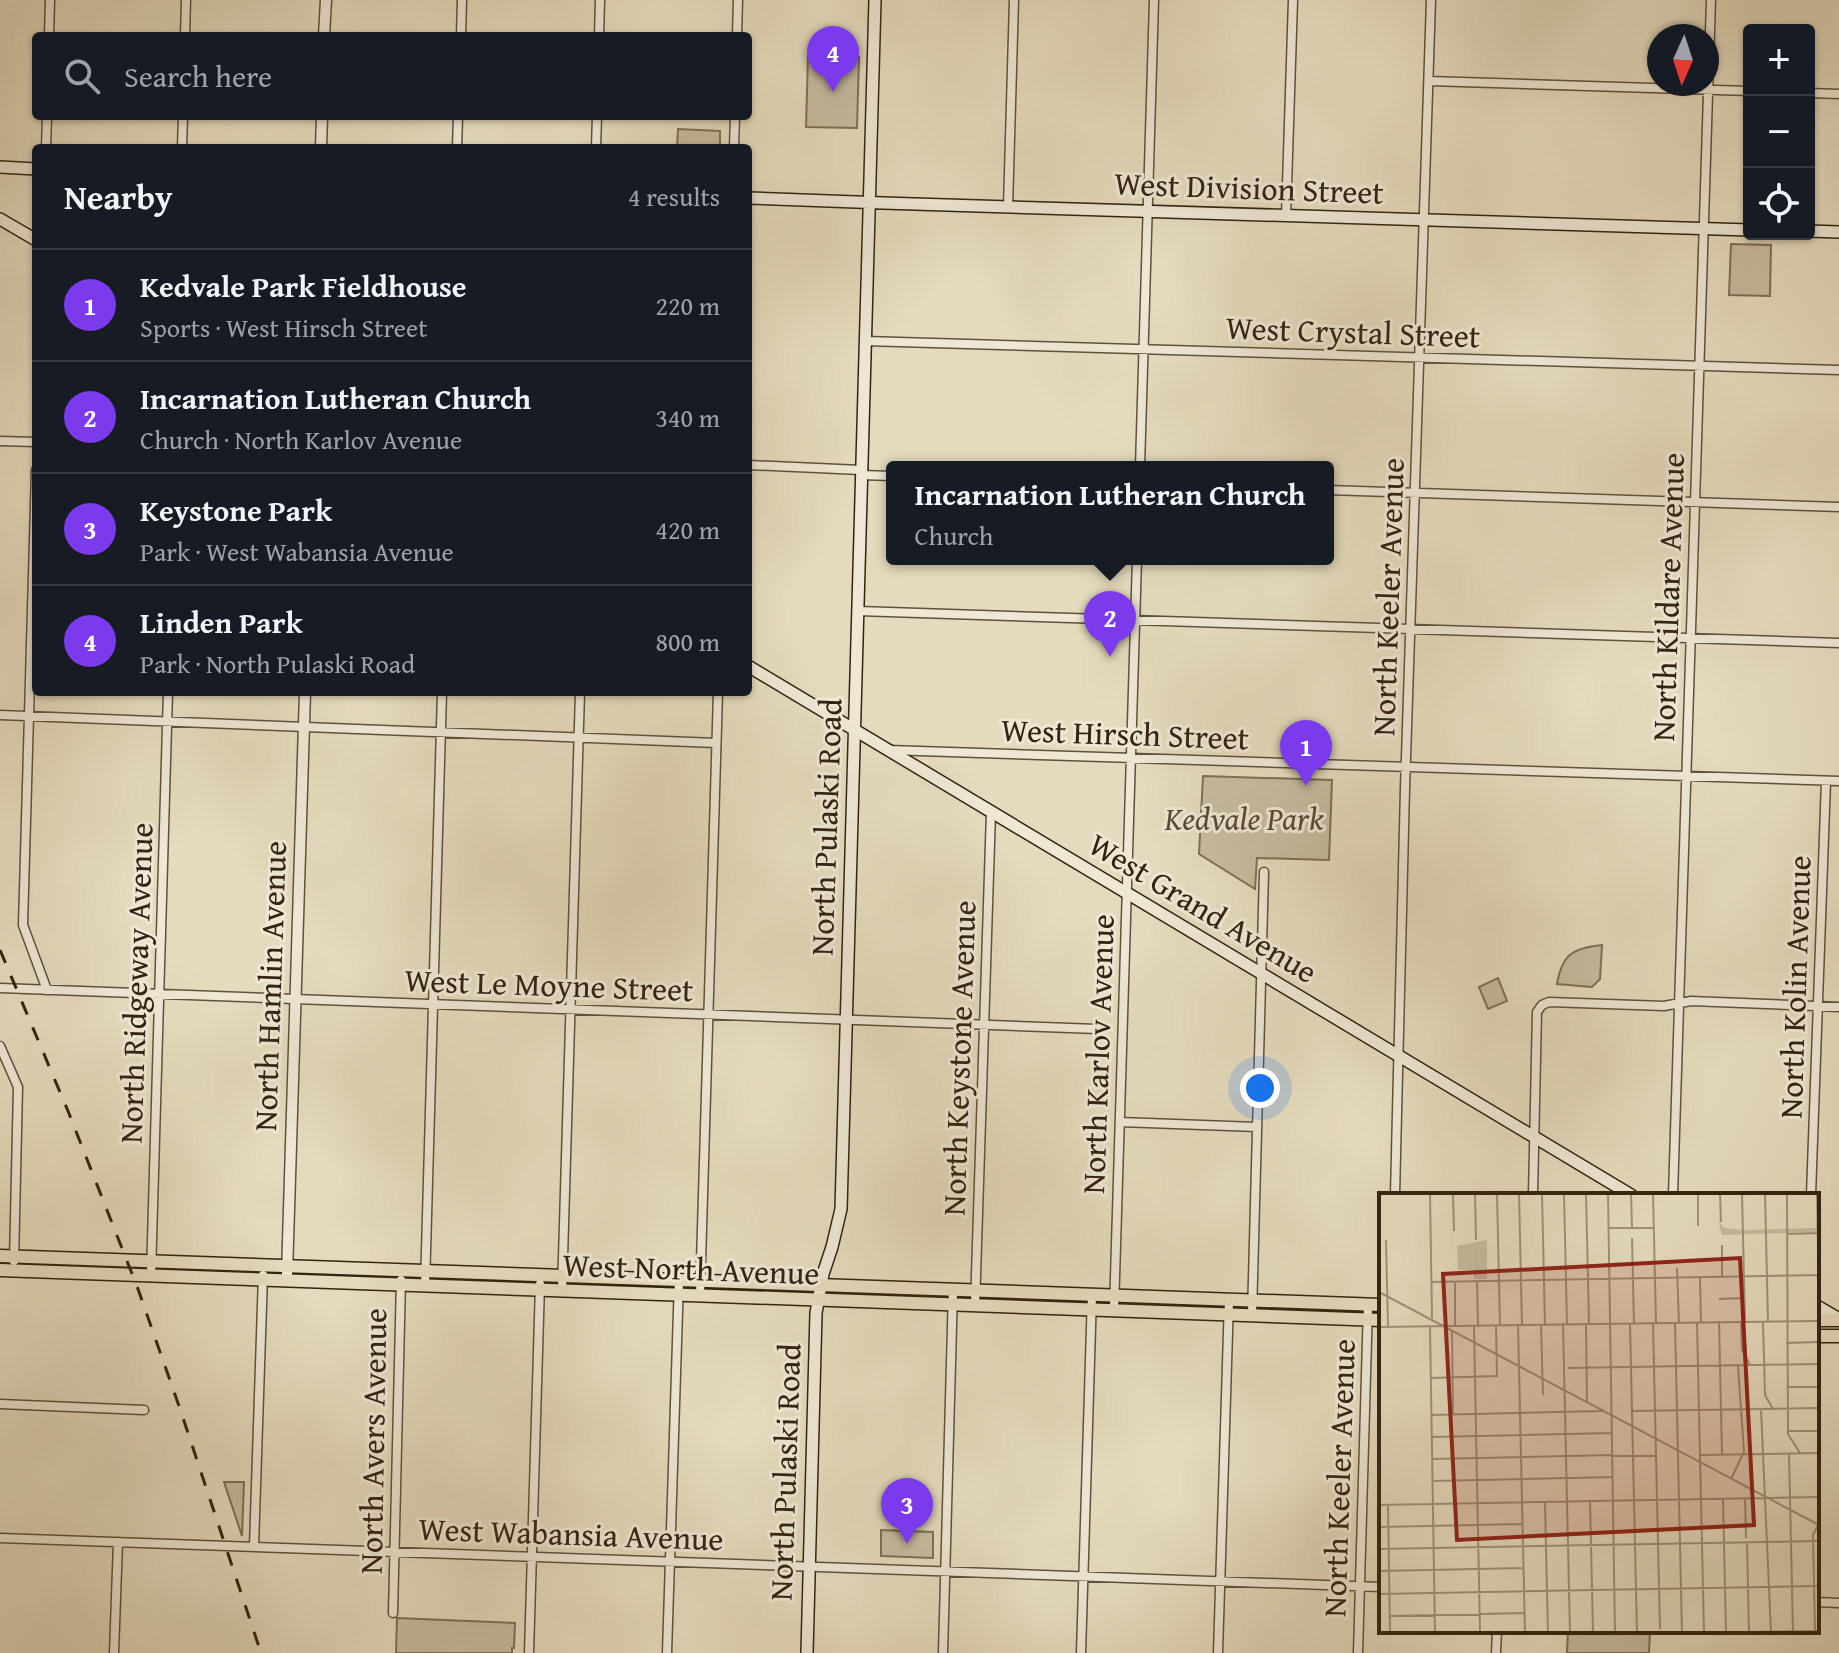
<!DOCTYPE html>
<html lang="en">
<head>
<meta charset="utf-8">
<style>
  body { margin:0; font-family:"Gentium Book Plus",serif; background:#242831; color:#f1f3f6 }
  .controls { position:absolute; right:24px; top:24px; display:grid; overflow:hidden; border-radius:8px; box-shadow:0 2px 6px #0004 }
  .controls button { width:72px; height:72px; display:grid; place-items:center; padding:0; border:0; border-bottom:2px solid #363941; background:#171b24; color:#f1f3f6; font:40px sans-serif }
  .compass { position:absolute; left:1647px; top:24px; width:72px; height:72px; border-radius:50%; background:#171b24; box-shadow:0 2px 6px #0004; rotate:183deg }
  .you { position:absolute; left:1260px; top:1088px; width:28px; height:28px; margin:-20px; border:6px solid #fff; border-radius:50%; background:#1a73e8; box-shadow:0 0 0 12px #1a73e833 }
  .badge { display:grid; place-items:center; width:52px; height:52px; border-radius:50%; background:#7c3aed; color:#fff; font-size:26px; font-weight:700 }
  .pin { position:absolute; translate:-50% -66px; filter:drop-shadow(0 2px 4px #0008) }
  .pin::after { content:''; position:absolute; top:42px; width:28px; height:24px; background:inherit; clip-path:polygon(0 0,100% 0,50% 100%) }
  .popup { position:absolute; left:886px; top:461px; width:448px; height:104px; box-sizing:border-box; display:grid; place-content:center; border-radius:8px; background:#171b24; filter:drop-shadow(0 2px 6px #0005); font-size:26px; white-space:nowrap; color:#9ea1a6 }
  .popup b { font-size:30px; color:#f1f3f6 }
  .popup::after { content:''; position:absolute; left:50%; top:100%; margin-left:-16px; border:16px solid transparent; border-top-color:#171b24 }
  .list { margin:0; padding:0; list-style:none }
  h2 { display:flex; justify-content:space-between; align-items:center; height:104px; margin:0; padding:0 32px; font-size:34px }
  h2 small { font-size:26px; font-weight:400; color:#9ea1a6 }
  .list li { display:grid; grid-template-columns:52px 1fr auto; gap:24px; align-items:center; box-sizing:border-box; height:112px; padding:0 32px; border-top:2px solid #363941 }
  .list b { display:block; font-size:30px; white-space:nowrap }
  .list p { margin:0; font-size:26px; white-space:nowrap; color:#9ea1a6 }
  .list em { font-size:26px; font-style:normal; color:#9ea1a6 }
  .icon { flex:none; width:44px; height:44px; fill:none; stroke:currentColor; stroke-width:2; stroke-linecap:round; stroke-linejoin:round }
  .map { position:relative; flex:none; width:1839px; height:1653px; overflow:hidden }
  .search { position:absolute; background:#171b24; box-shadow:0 2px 6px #0004; left:32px; top:32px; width:720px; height:88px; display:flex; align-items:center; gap:20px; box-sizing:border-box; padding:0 28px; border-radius:8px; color:#9ea1a6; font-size:30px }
  .panel { position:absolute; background:#171b24; box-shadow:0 2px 6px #0004; left:32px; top:144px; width:720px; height:552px; border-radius:8px }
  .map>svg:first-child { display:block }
</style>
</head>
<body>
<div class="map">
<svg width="1839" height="1653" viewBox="0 0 1839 1653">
  <rect width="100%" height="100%" fill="#e4dabd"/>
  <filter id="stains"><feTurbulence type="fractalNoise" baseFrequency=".0025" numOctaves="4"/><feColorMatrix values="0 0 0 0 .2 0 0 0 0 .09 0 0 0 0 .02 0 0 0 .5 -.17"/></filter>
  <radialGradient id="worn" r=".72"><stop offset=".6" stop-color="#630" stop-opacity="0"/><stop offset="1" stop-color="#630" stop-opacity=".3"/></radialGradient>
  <path fill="#c6bba0" stroke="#7d6f58" stroke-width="2" d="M808,55L859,57L857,128L806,127Z
    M678,129L720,131V148H677Z
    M1731,244L1771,245L1770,296L1729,295Z
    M1203,776L1332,780L1329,860L1257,858L1255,889L1199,854Z
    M1602,945L1600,979L1592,987L1557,984C1562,955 1572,948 1602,945Z
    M1498,978L1507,1001L1488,1009L1479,987Z
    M224,1482H244L242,1536Z
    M881,1530L933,1532V1558L881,1556Z
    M397,1618L515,1623L514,1648H512V1653H396Z
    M1568,1631H1650L1649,1653H1567Z"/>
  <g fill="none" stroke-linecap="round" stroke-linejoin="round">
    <defs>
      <path id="minor" d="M49,36L50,0
        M185,36L186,0
        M461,36L462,0
        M599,36L600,0
        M737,36L738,0
        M1429,81L1749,91
        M1809,93L1839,94
        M46,148L47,116
        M182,148L183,116
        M457,148L458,116
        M596,148L597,116
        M734,148L735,116
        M1008,207L1014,0
        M1286,216L1293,0
        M865,341L1839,370
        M0,441L36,442
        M748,465L861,470
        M1140,467L1154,0
        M36,470L23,925L47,990
        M861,475L892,476
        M1328,490L1839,507
        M858,611L1839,643
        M0,715L716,743
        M889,750L1839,781
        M0,988L1097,1029
        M0,1046L18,1087L14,1261
        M1120,1122L1257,1127
        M1395,1195L1405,788L1431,0
        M1533,1195L1537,1012L1542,1005L1549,1002L1664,1006L1691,1001L1839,1007
        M1673,1195L1711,0
        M1811,1195L1826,781
        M151,1275L168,692
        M425,1286L442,692
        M562,1291L580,692
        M700,1296L718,692
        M975,1306L991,812
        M1114,1310L1137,559
        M1252,1315L1264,872
        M0,1404L144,1410
        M0,1538L1381,1587
        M254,1546L263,1275
        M1817,1602L1839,1603
        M393,1613L401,1280
        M114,1653L118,1542
        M529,1653L540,1284
        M667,1653L679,1280
        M943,1653L953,1290
        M1081,1653L1092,1295
        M1218,1653L1229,1300
        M1358,1653L1368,1305
        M1496,1653L1497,1631"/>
      <path id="tertiary" d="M324,36L326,0
        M321,148L322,116
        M287,1274L305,692"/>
      <path id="secondary" d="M0,167L36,169
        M748,198L883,203L1749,230
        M0,219L36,240
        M1809,231L1839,232
        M748,666L1631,1195
        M1817,1306L1839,1319
        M807,1653L816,1313L823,1274L832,1247L841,1209L875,0"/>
      <path id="primary" d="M0,1256L1381,1305
        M0,1270L1381,1320
        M1817,1320H1839
        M1817,1336H1839"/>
    </defs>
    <use href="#minor" stroke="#60513c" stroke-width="11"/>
    <use href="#tertiary" stroke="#60513c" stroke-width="13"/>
    <use href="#secondary" stroke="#342311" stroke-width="14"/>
    <use href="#primary" stroke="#342311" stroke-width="15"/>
    <use href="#minor" stroke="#ede7d4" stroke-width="8"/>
    <use href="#tertiary" stroke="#ede7d4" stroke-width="10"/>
    <use href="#secondary" stroke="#ede7d4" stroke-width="11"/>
    <use href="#primary" stroke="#e4dabd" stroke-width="12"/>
    <path stroke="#342311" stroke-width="3" stroke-dasharray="14 14" stroke-linecap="butt" d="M0,950L68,1111L138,1289L180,1409L261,1653"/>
  </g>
  <g text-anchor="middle" stroke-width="6" stroke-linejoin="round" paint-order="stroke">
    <g font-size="32" fill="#342311" stroke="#ede7d4">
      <text transform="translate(1249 188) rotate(2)" y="11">West Division Street</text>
      <text transform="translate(1353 332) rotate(2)" y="11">West Crystal Street</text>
      <text transform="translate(1388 597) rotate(-88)" y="11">North Keeler Avenue</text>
      <text transform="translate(1668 597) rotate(-88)" y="11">North Kildare Avenue</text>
      <text transform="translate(1125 734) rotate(2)" y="11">West Hirsch Street</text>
      <text transform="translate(826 827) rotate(-88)" y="11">North Pulaski Road</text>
      <text transform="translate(1203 908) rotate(31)" y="11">West Grand Avenue</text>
      <text transform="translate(136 983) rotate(-88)" y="11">North Ridgeway Avenue</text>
      <text transform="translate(549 985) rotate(2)" y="11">West Le Moyne Street</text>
      <text transform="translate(270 986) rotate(-88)" y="11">North Hamlin Avenue</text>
      <text transform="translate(1795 987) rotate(-88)" y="11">North Kolin Avenue</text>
      <text transform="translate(1098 1054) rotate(-88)" y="11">North Karlov Avenue</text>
      <text transform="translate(959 1058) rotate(-88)" y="11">North Keystone Avenue</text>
      <text transform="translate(691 1269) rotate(2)" y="11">West North Avenue</text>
      <text transform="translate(373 1441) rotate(-89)" y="11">North Avers Avenue</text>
      <text transform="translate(785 1472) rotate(-88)" y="11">North Pulaski Road</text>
      <text transform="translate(1339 1478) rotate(-88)" y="11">North Keeler Avenue</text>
      <text transform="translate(571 1534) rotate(2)" y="11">West Wabansia Avenue</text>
    </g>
    <g font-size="32" font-style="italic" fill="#584935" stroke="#ede7d4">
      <text x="1244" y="830">Kedvale Park</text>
    </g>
  </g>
  <g transform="translate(1379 1193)">
    <rect width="440" height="440" fill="#e4dabd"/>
    <path d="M339,27L345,35L363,37L437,35L440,39L343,42ZM108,47V86H95V77H79L78,53Z" fill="#c6bba0"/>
    <path fill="none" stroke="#9e9178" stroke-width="2" d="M51,0L53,125M74,0L75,38M96,0L97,47M118,0L121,133M140,0L143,133M163,0L166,133M185,0L188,132M207,0L210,130M229,0L236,440M252,0L253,35M274,0L277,131M319,0V33M341,0L342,29M363,0L366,129M386,0L389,129M408,0L409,241L421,260M438,0L440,109M230,35H275M409,41L439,40M253,45L255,131M7,47L9,134M343,52V84M298,75L300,130M321,85L322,130M98,88L99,134M53,89L440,82M76,89V134M0,99L440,332M340,106L366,105M340,128L343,261M362,129L363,157L371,172M384,129L386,202L394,216M184,130L191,440M251,130L258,440M296,130L303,440M318,130L325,440M139,131L146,440M274,131L281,436M162,132L164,202M207,132L208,209M0,134L440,128M51,134L56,440M95,134L101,440M73,137L74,221M407,150L440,149M189,175L440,171M51,185L118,183L117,133M408,194H440M382,216L392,440M253,218L440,215M52,222L223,218M409,238H440M52,244L232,240M410,260L414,440M321,262L440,260M232,263H276M53,266L232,262M352,286L365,259L359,173M53,288L233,284M366,305L367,345M344,306L347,440M211,307L214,440M166,310L169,440M9,311L11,440M0,312L440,304M0,334L144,331M368,349L370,439M0,356L440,348M0,378L145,375M0,401L440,393M11,423L146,420M436,437L434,342L439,332M285,440L440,438"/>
    <path fill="#8f2418" fill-opacity="0.15" stroke="#8f2418" stroke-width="4" d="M361,65L375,332L78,347L64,81Z"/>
    <rect width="440" height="440" fill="none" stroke="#342311" stroke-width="4"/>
  </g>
  <rect width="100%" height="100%" filter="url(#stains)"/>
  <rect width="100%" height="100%" fill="url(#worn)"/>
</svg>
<div class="controls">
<button>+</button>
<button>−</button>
<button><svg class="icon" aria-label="locate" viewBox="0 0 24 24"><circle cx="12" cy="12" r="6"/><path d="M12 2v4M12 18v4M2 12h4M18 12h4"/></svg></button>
</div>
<svg class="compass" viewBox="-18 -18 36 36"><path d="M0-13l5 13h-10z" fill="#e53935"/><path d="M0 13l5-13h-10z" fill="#9ea1a6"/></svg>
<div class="you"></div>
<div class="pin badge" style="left:1306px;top:786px">1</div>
<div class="pin badge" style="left:1110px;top:657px">2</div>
<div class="popup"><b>Incarnation Lutheran Church</b>Church</div>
<div class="pin badge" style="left:907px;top:1544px">3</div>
<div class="pin badge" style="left:833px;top:92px">4</div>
<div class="search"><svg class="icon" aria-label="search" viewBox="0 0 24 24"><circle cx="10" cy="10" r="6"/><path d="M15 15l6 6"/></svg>Search here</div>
<section class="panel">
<h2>Nearby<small>4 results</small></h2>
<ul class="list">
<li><span class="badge">1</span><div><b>Kedvale Park Fieldhouse</b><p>Sports · West Hirsch Street</p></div><em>220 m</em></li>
<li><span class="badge">2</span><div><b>Incarnation Lutheran Church</b><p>Church · North Karlov Avenue</p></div><em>340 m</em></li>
<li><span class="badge">3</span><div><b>Keystone Park</b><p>Park · West Wabansia Avenue</p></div><em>420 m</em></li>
<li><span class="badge">4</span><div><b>Linden Park</b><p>Park · North Pulaski Road</p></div><em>800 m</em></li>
</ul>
</section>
</div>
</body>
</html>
